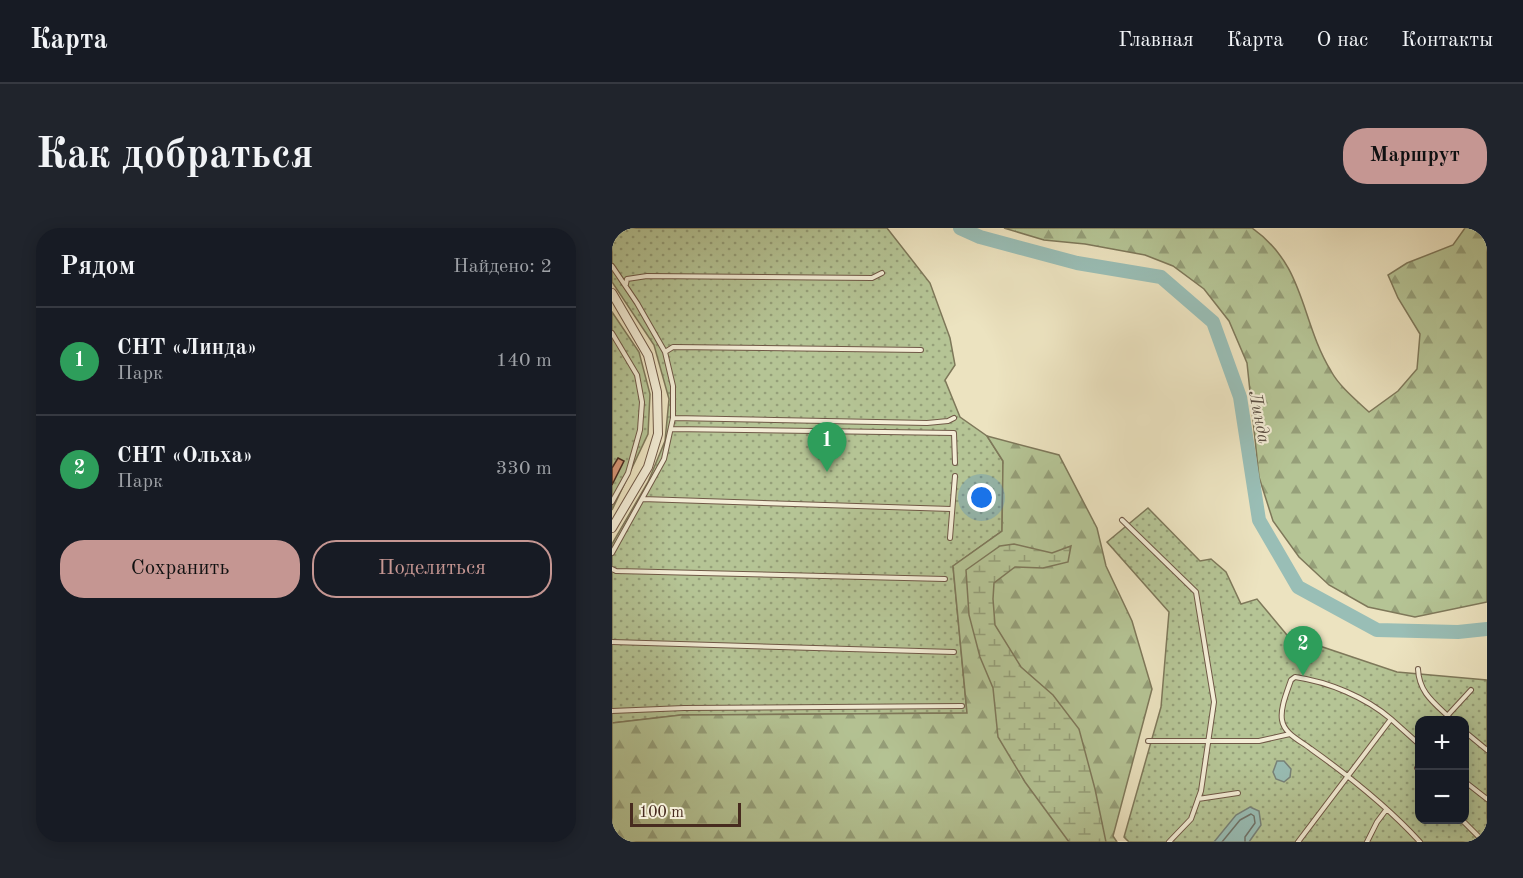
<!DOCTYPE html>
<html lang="ru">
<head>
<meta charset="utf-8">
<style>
  body { margin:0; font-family:"Old Standard TT",serif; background:#20242c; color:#f1f3f6 }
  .controls { position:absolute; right:18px; bottom:18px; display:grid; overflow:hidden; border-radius:12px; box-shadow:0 3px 15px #0003 }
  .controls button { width:54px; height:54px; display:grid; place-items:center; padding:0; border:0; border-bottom:2px solid #363941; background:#171b24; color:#f1f3f6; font:30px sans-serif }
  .scale { position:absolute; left:18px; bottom:15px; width:111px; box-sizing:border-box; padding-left:6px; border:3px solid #472b1f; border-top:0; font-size:16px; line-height:21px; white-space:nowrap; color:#472b1f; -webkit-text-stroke:4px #f3edd6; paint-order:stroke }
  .you { position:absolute; left:370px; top:270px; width:21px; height:21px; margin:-15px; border:4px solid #fff; border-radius:50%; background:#1a73e8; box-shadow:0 0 0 9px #1a73e833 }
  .badge { display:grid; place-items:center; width:39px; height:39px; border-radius:50%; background:#c59692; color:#fff; font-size:20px; font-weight:700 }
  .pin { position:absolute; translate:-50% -50px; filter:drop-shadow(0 2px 3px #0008) }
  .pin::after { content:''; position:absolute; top:32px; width:21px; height:18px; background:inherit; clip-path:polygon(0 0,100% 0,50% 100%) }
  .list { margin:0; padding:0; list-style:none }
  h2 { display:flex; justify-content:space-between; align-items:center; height:78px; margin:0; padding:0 24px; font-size:26px }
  h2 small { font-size:20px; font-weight:400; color:#9ea1a6 }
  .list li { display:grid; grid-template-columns:39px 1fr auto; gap:18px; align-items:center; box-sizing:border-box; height:108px; padding:0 24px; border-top:2px solid #363941 }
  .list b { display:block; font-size:22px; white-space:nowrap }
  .list p { margin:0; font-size:20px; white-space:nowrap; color:#9ea1a6 }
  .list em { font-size:20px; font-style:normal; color:#9ea1a6 }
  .actions { display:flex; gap:12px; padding:18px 24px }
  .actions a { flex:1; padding:14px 0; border:2px solid #c59692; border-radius:24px; text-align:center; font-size:21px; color:#c59692 }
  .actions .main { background:#c59692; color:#111 }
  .map { position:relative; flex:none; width:875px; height:614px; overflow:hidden; border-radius:24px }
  header { display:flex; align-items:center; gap:36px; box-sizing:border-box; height:84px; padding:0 30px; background:#171b24; border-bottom:2px solid #363941 }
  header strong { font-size:28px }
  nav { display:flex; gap:33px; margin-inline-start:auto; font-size:21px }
  .intro { display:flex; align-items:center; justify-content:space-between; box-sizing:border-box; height:144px; padding:0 36px }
  h1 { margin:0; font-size:42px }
  .button { padding:15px 27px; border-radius:24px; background:#c59692; color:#111; font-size:21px; font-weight:700 }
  main { display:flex; gap:36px; padding:0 36px }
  aside { flex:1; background:#171b24; border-radius:24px; box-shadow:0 3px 15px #0003 }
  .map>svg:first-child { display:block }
</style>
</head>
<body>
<header>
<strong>Карта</strong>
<nav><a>Главная</a><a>Карта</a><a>О нас</a><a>Контакты</a></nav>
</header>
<div class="intro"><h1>Как добраться</h1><a class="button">Маршрут</a></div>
<main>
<aside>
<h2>Рядом<small>Найдено: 2</small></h2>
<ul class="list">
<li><span class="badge" style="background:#2e9e5b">1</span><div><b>СНТ «Линда»</b><p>Парк</p></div><em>140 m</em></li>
<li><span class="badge" style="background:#2e9e5b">2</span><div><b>СНТ «Ольха»</b><p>Парк</p></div><em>330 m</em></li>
</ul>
<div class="actions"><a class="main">Сохранить</a><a>Поделиться</a></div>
</aside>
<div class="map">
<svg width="875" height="614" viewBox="0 0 875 614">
  <defs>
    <pattern id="green-dots" width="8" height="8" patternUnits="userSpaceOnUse" patternTransform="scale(1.5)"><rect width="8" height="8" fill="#b5c495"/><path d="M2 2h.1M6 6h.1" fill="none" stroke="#959f79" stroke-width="1.8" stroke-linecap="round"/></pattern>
    <pattern id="forest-firs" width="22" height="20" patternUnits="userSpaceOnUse" patternTransform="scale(1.5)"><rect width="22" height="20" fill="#b5c495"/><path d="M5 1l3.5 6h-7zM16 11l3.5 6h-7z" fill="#959f79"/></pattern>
    <pattern id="wetland-marsh" width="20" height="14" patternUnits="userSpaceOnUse" patternTransform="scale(1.5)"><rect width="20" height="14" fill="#b5c495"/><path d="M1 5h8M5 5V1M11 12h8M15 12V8" fill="none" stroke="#959f79"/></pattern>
  </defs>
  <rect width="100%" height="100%" fill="#ece3c0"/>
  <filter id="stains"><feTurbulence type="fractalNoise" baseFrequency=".00333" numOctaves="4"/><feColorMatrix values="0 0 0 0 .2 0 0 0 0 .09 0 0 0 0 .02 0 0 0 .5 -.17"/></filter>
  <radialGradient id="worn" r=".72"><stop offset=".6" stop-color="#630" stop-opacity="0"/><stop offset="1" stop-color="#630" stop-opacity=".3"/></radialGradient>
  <path fill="url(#green-dots)" stroke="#7e785a" stroke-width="1.5" fill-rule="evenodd" d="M0,0H275L318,55L338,110L343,137L333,152L348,189L375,208L391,233L390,303L341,338L355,485L69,487L0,495V316L36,254L53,213L57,171L42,117L0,54Z
    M0,84L27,124L38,166L36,206L0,282Z
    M536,280L588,333L599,331L614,344L629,376L645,371L675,407L785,444L875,452V614H517L512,609L549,479L557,384L495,314ZM808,493H852V592H808Z"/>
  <path fill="url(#forest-firs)" stroke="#7e785a" stroke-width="1.5" d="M392,0H640C694,38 688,92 719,143C727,158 744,172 757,184L786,163L805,141L808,106L786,70L776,47L795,35L841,17L853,0H875V374L803,389L756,379L717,357L687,329L661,293L647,249L635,135L617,93L592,61L561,38L533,27L473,16L432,12Z
    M375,208L447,227L485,300L494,338L520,393L540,461L501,608L505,614H0V495L69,487L355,485L341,338L390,303L391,233Z"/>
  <path fill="url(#wetland-marsh)" stroke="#7e785a" stroke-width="1.5" d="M402,316L440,325L459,318L456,334L431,340L403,339L382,355L381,371L383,397L409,439L441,467L467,501L483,561L494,614H457L413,554L386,509L381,460L368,429L357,387L354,342L388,318Z"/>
  <path fill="#99beb6" stroke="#78837a" stroke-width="1.5" d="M665,533H672L679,541L678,549L672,554L664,551L661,544Z
    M638,579L647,583L649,597L637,614H602L624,587Z"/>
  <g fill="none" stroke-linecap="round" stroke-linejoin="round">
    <path stroke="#70746a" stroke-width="1.5" d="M610,614L628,592L639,586L642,588L643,595L633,609V614"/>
    <path stroke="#99beb6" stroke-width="14" d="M348,0L368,9L465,35L549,49L601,94L628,169L647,292L686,359L765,402L846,404L875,401"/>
  </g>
  <path fill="#d79777" stroke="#472b1f" stroke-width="1.5" d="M6,230L12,233L0,257V240Z"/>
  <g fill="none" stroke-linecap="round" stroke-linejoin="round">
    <defs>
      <path id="lane" d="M0,38L25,75L53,124L61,158V190L52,231L0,325
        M14,56L15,51L35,48L260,50L270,45
        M0,105L25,147L30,174L28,202L16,245L0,274
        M53,124L61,119L309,122
        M61,190L315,195L336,193L342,190
        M59,201L342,205L343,235
        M30,271L339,281
        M510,292L584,364L602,474L589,563L579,591L557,614
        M338,310L343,248
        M0,341L4,343L333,351
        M0,414L342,424
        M806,441C807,466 824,476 841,493
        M0,483L72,480L350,478
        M836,487L859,462
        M779,491L808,517
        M852,503L875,522
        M536,513H647L678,506
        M805,540L808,543
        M852,553L875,571
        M586,571L626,565
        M850,592L872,614
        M686,614L779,491C753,469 717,454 683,449L679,452C675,464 668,480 670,492C672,506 689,513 699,521C737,548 776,579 808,614
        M755,614L765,594L774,582"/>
      <path id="street" d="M0,65L36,127L45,164L46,206L36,239L0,300"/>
    </defs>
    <use href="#lane" stroke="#705947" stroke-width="6"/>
    <use href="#street" stroke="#705947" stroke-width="10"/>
    <use href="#lane" stroke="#f3edd6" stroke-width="4"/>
    <use href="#street" stroke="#f3edd6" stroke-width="8"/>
  </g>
  <g text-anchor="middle" stroke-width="4.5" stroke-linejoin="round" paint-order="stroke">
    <g font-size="18" font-style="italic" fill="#5c5045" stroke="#f3edd6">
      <text transform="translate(648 189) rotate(79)" y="6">Линда</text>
    </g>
  </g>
  <rect width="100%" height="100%" filter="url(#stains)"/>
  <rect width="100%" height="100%" fill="url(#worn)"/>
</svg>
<div class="controls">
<button>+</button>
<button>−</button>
</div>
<div class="scale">100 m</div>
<div class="you"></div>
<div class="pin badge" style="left:215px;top:244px;background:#2e9e5b">1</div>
<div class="pin badge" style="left:691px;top:448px;background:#2e9e5b">2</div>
</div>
</main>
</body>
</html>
